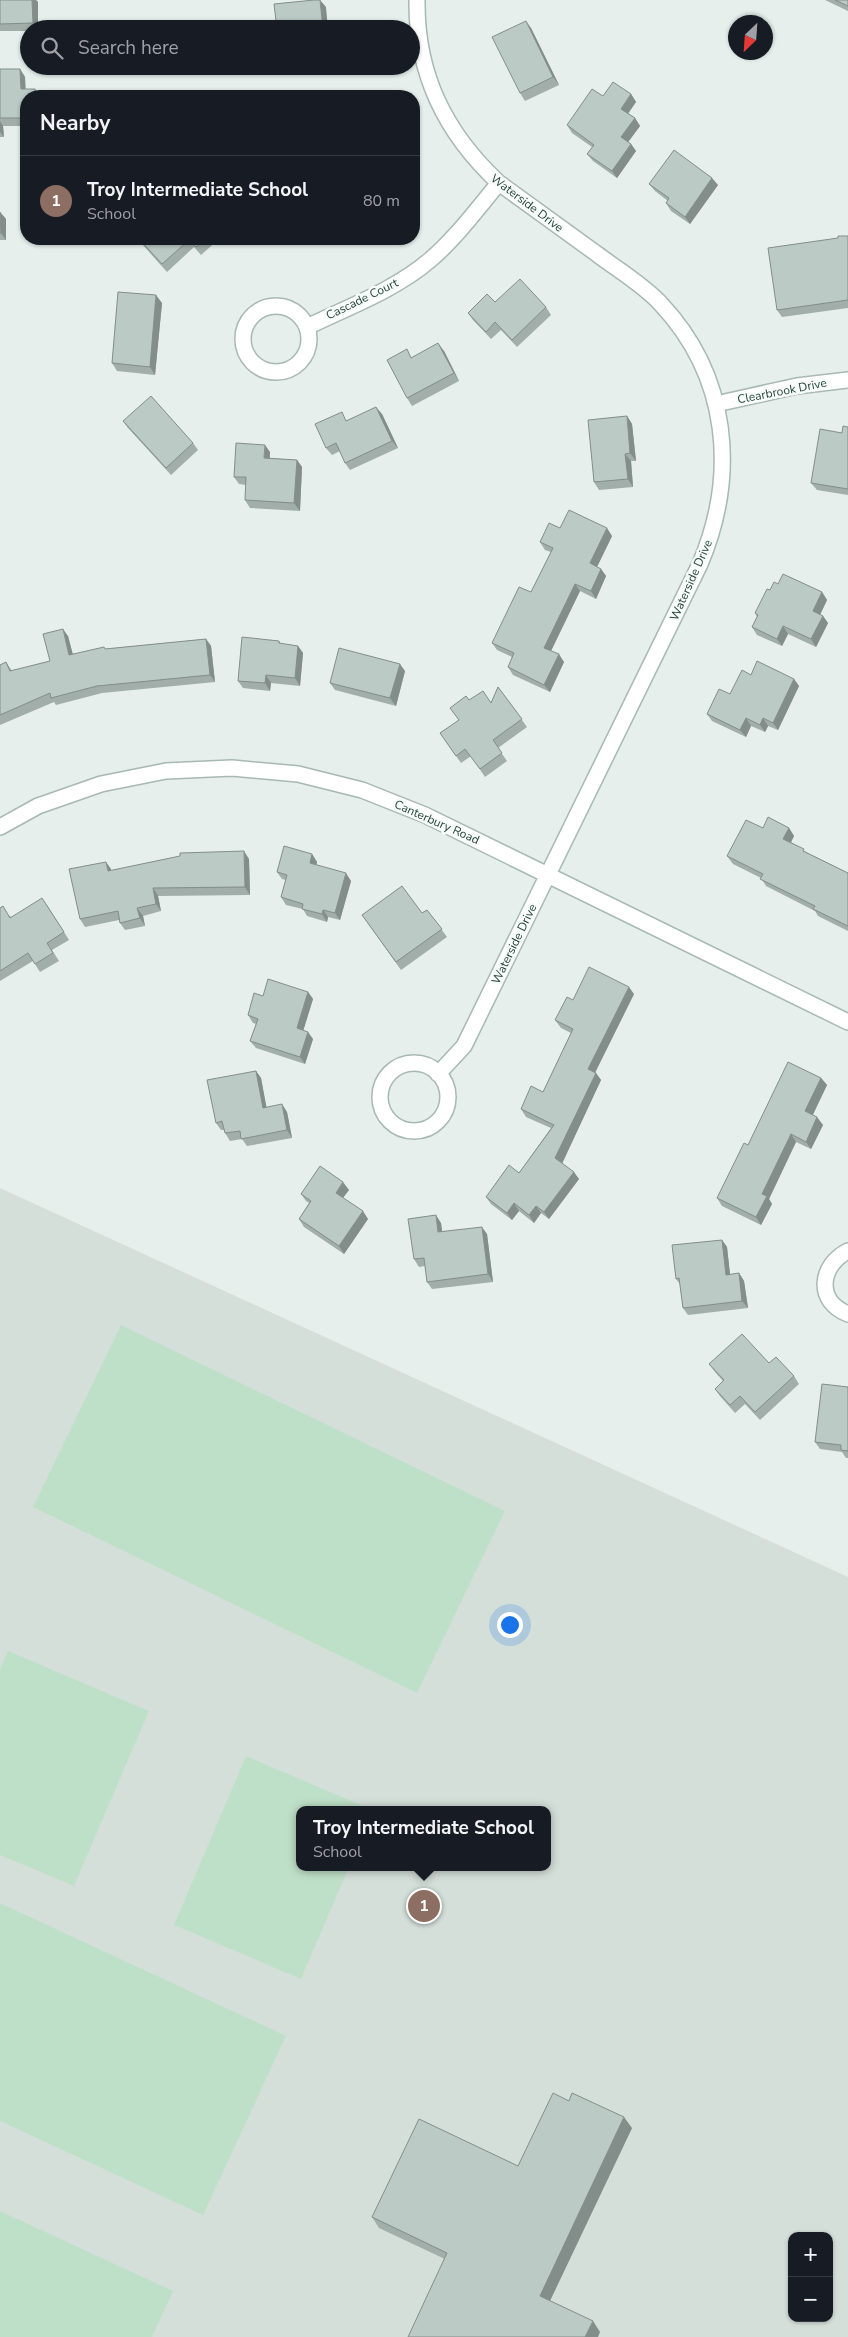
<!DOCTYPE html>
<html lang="en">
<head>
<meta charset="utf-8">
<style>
  body { margin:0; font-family:"Nunito Sans",sans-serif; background:#242831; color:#f1f3f6 }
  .controls { position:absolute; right:15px; bottom:15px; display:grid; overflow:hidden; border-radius:10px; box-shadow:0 1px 4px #0004 }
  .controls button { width:45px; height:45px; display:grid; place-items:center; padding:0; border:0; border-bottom:1px solid #363941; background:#171b24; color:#f1f3f6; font:25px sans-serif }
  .compass { position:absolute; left:728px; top:15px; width:45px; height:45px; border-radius:50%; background:#171b24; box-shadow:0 1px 4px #0004; rotate:205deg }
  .you { position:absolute; left:509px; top:1624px; width:18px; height:18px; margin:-12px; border:4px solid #fff; border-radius:50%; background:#1a73e8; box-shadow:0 0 0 8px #1a73e833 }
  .badge { display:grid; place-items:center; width:32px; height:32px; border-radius:50%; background:#b45309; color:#fff; font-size:16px; font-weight:700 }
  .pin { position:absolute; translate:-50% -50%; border:2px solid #fff; box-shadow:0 1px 5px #0006 }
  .popup { position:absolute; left:296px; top:1806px; width:255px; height:65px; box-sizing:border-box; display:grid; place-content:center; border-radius:10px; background:#171b24; filter:drop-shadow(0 1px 4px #0005); font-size:16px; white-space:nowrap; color:#9ea1a6 }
  .popup b { font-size:19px; color:#f1f3f6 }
  .popup::after { content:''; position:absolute; left:50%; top:100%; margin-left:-10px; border:10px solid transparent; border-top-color:#171b24 }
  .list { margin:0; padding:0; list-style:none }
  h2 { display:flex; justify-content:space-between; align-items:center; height:65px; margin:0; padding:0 20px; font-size:21px }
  h2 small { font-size:16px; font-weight:400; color:#9ea1a6 }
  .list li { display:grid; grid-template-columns:32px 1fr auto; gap:15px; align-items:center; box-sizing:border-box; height:90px; padding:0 20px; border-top:1px solid #363941 }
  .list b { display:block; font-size:19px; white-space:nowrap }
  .list p { margin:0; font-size:16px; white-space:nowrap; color:#9ea1a6 }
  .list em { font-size:16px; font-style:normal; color:#9ea1a6 }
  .icon { flex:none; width:28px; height:28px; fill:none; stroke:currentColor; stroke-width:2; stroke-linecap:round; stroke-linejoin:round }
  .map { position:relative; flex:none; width:848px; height:2337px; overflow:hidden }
  .search { position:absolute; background:#171b24; box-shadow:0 1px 4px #0004; left:20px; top:20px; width:400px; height:55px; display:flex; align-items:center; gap:12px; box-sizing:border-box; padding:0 18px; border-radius:28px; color:#9ea1a6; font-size:19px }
  .panel { position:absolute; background:#171b24; box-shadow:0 1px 4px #0004; left:20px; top:90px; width:400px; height:155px; border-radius:20px }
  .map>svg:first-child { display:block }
</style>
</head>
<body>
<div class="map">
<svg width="848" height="2337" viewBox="0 0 848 2337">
  <rect width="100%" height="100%" fill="#e6efeb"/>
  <path fill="#d4dfda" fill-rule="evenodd" d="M0,1188L848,1577V2337H0ZM300,1810H548V1867H300ZM792,2236H829V2318H792Z"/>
  <path fill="#bfe0c8" d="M121,1325L505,1511L417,1693L33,1507Z
    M8,1651L149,1711L74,1886L0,1855V1669Z
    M246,1756L372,1810H300V1867H349L301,1979L174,1925Z
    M0,1903L286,2036L203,2215L0,2121Z
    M0,2211L173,2291L152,2337H0Z"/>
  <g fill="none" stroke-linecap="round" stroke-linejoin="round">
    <defs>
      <path id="street" d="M417,0C416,74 445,133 499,183C532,207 564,230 597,254C618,270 642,284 660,303C729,376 738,474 700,564L464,1046L438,1074
        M243 339a33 33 0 1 1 66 0a33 33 0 1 1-66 0Z
        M307,327C348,307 395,290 430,260C456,238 477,209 499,183
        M716,404L797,386L848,380
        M0,827L38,806L101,784L166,771L232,768L298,774L362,790L425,815L848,1022
        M380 1097a34 34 0 1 1 68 0a34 34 0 1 1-68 0Z
        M848,1251C820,1265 815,1301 848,1314"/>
    </defs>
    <use href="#street" stroke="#a8b8b2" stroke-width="18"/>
    <use href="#street" stroke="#fff" stroke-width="15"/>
  </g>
  <path fill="#a1aea9" d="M0,0H36L38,2V29H29V31H0Z
    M825,0H848V11Z
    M531,28L559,85L525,101L520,93Z
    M304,66H341V68L307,71Z
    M0,69H20L25,77L26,126H3L4,137H0Z
    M631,94L636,102L628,114L635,118L640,126L628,142L631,144L636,151L617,178L593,161L587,154L592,147L572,133L567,125L603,96Z
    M649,184L718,185L690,224L671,211L666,203L668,201L655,191Z
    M0,212L6,219V240H0Z
    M848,236V308L782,317L777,310L838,238Z
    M139,239H219L201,255L194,247L167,272L142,244Z
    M495,302L546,307L551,315L517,347L501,330L491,339L473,320L468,313Z
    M162,303L155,375L117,371L112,363Z
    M444,351L459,381L412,406L407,398L412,357Z
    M382,414L398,448L350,470L345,463L340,451L332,455L326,448L347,420Z
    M627,416L632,424L636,461H631L633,487L599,490L594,482Z
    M123,421L193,443L198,450L171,475L128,428Z
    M848,427V495L817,490L811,483L842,433Z
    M270,452V458L297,460L302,467L300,511L250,508L245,500L246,485L239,484L234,477Z
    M560,528L612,536L597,567L601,569L606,576L596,599L580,591L551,651L564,662L550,692L513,675L508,667L512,657L497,650L492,643L531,592L551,552L545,550L540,542Z
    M778,584L822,592L827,600L820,615L823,616L828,623L816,647L788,634L782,646L757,635L752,627L757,617L755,613L770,590Z
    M68,636L73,655L106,649L206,639L211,646L215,682L102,693L56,705L54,702L0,725V665L6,662L12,671L50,661Z
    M279,641L281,644L298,646L303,653L300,686L271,683L270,691L243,688L238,681Z
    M405,671L396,706L335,690L330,683Z
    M751,675L794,679L799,686L778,730L768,726L765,732L751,726L746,737L712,721L707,714Z
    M498,687L527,727L498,748L507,761L485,777L471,756L461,763L440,733L459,720L469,700L491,703Z
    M763,828H789L794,836L791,842L806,852L848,873V931L818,916L815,911L766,886L761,878L733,864L727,856Z
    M312,854L317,862L316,865L351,881L340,920L328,917L327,922L307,916L303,909L286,905L281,897L286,880L282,879L277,872Z
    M249,859L250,895L158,896L161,911L143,916L145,926L125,930L120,923L119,920L85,927L80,919L111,869V871Z
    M47,905L69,940L52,950L59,961L40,972L33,961L0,981V908L11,917Z
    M427,910L447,937L401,970L362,915L422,913Z
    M308,992L313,999L303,1030L313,1039L305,1064L256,1048L250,1041L256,1024L253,1023L248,1015L263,996Z
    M634,994L595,1072L601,1080L562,1163L579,1179L549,1219L541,1213L534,1223L519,1211L512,1220L491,1204L486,1197L519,1173L551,1128L526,1117L521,1109L543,1092L571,1033L561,1028L555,1020L573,1000Z
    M256,1071L261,1078L266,1107L287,1112L292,1138L247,1146L242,1139L230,1141L225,1133L224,1130H221L216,1123Z
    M821,1078L827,1085L812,1115L823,1125L811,1149L796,1142L769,1199L772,1204L761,1225L722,1206L717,1198L748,1145Z
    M349,1190L343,1198L368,1219L344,1254L304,1227L299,1219L309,1203L306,1201L301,1194Z
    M441,1223L442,1231L487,1234L493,1282L432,1289L427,1282L425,1266L419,1267L414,1259Z
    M722,1240L727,1247L730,1275L739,1273L744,1281L748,1308L688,1315L683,1308L680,1284L676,1279Z
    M769,1363L794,1376L799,1384L760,1420L745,1404L735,1413L720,1396L715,1389L723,1381L715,1372L709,1364Z
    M848,1387V1458H846L842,1452L820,1449L815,1442Z
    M632,2128L550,2301L600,2332L379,2228L372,2217L518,2166Z"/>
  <path fill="#838d89" d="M32,0H36L38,2V29H37L33,23Z
    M320,0L326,7L328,29H323Z
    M526,21L531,28L559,85L553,77Z
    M20,69L25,77L26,97L21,89Z
    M35,89L40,96H35Z
    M631,94L636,102L626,116L621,109Z
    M21,110L26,117V126L21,118Z
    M635,118L640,126L626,145L621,137Z
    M0,121L3,126L4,137L0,132Z
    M631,144L636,151L617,178L612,171Z
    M712,178L718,185L690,224L685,217Z
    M0,212L6,219V240L1,233Z
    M156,295L162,303L155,375L150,367Z
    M438,343L444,351L459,381L454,373Z
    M376,407L382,414L398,448L392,441Z
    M627,416L632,424L636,461L630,453Z
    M265,445L270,452L269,465L264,458Z
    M625,454L631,461L633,487L628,479Z
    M297,460L302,467L300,511L294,503Z
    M607,528L612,536L595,571L590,563Z
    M601,569L606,576L596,599L591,591Z
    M575,584L580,591L549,655L544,648Z
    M822,592L827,600L818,619L813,611Z
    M823,616L828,623L816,647L811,639Z
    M783,626L788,634L782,646L777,639Z
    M63,629L68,636L75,663L69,655Z
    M206,639L211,646L215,682L210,675Z
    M298,646L303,653L300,686L295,678Z
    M559,654L564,662L550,692L544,685Z
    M400,664L405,671L396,706L390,698Z
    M266,675L271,683L270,691L265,683Z
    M794,679L799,686L778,730L773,723Z
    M746,718L751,726L746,737L740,730Z
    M763,718L768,726L765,732L760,725Z
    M789,828L794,836L789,846L783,839Z
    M244,851L249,859L250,895L245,887Z
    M312,854L317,862L315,871L310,863Z
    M106,862L111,869L113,879L108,871Z
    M346,873L351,881L340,920L335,913Z
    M153,888L158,896L161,911L156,904Z
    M137,908L143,916L145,926L140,918Z
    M323,910L328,917L327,922L322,914Z
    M629,987L634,994L593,1077L588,1069Z
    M308,992L313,999L302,1035L297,1028Z
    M308,1032L313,1039L305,1064L300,1057Z
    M256,1071L261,1078L268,1115L263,1108Z
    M596,1073L601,1080L561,1166L555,1158Z
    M821,1078L827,1085L811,1119L805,1111Z
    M282,1104L287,1112L292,1138L287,1130Z
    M817,1117L823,1125L811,1149L806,1142Z
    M791,1134L796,1142L769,1199L772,1204L761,1225L756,1217L762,1194Z
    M574,1172L579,1179L549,1219L544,1212Z
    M343,1182L349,1190L341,1200L336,1193Z
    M514,1203L519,1211L512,1220L507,1213Z
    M536,1206L541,1213L534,1223L529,1215Z
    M363,1211L368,1219L344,1254L339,1246Z
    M436,1215L441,1223L443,1239L438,1232Z
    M482,1227L487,1234L493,1282L488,1274Z
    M722,1240L727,1247L731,1283L726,1275Z
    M739,1273L744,1281L748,1308L742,1301Z
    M624,2117L632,2128L547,2307L540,2296Z
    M593,2321L600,2332L598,2337H585Z"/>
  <path fill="#bbcac4" stroke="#838d89" d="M0,0H32L33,23L0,24Z
    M314,0H320L323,29H277L274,4Z
    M835,0H848V6Z
    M526,21L553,77L520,93L492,37Z
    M0,69H20L21,89H35V96H26V110H21V118H0Z
    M613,82L631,94L621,109L635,118L621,137L631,144L612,171L587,154L594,145L567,125L592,89L603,96Z
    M674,150L712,178L685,217L666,203L669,198L649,184Z
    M0,212L1,233H0Z
    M838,236H848V300L777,310L768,248L838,238Z
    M139,239H205L196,247L189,240L162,264Z
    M520,279L546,307L512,340L495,322L486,332L468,313L487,294L495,302Z
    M118,292L156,295L150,367L112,363Z
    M438,343L454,373L407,398L387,360L407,349L411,358Z
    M151,396L193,443L166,468L123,421Z
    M376,407L392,441L345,463L336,443L326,448L315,424L342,412L346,421Z
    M627,416L630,453L625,454L628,479L594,482L588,420Z
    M843,426L848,427V489L811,483L820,429L842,433Z
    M236,443L265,445L264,458L297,460L294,503L245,500L246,477H234Z
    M569,510L607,528L590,563L601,569L591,591L575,584L544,648L559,654L544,685L508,667L514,653L492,643L519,587L531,592L553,548L540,542L549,523L560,528Z
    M783,574L822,592L813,611L823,616L811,639L783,626L777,639L752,627L758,615L755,613L767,589L770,590L774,582L778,584Z
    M63,629L69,655L104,647L105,649L206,639L210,675L97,686L51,698L50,693L0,715V665L6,662L10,671L50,661L43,634Z
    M242,637L279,641V643L298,646L295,678L266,675L265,683L238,681Z
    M339,648L400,664L390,698L330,683Z
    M757,661L794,679L773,723L763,718L760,725L746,718L740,730L707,714L719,689L730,694L742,670L751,675Z
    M498,687L522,719L493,740L502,753L480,769L465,749L456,756L440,733L459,720L450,708L466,696L469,700L483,691L491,703Z
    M768,817L789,828L783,839L804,849L803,851L848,873V926L813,909L815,906L760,879L763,874L727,856L746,820L763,828Z
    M284,846L312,854L310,863L346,873L335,913L323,910L322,914L302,909L303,904L281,897L287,875L277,872Z
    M244,851L245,887L153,888L156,904L137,908L140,918L120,923L118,911L80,919L69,869L106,862L108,871L180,856V853Z
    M402,886L422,913L427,910L442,929L396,962L362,915Z
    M42,898L64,932L47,943L53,953L35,964L28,953L0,971V908L3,906L10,918Z
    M589,967L629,987L588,1069L596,1073L555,1158L574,1172L544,1212L536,1206L529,1215L514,1203L507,1213L486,1197L509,1165L519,1173L554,1125L521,1109L531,1086L543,1092L573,1029L555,1020L567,997L573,1000Z
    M268,979L308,992L297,1028L308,1032L300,1057L250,1041L258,1019L248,1015L254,993L263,996Z
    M788,1062L821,1078L805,1111L817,1117L806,1142L791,1134L762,1194L767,1196L756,1217L717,1198L744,1143L748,1145Z
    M256,1071L263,1108L282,1104L287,1130L241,1139L240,1131L225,1133L222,1121L216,1123L207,1080Z
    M320,1166L343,1182L336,1193L363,1211L339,1246L299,1219L311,1201L301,1194Z
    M436,1215L438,1232L482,1227L488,1274L427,1282L424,1258L414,1259L408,1219Z
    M722,1240L726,1275L739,1273L742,1301L683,1308L679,1278L676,1279L672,1245Z
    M742,1334L769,1363L776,1357L794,1376L755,1412L740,1396L730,1405L715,1389L724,1380L709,1364Z
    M822,1384L848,1387V1451L841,1450V1445L815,1442Z
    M553,2093L569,2101L572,2093L624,2117L540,2296L593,2321L585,2337H408L447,2253L372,2217L419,2119L518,2166Z"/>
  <g text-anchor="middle" stroke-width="5" stroke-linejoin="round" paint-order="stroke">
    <g font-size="12" fill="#24423a" stroke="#f7fbf9">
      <text transform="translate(527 203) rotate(37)" y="4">Waterside Drive</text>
      <text transform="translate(362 299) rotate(-26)" y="4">Cascade Court</text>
      <text transform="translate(782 391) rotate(-11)" y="4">Clearbrook Drive</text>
      <text transform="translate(691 580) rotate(-66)" y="4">Waterside Drive</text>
      <text transform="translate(437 822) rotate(24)" y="4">Canterbury Road</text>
      <text transform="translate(514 944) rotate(-64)" y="4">Waterside Drive</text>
    </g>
  </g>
</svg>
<div class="controls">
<button>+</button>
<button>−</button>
</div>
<svg class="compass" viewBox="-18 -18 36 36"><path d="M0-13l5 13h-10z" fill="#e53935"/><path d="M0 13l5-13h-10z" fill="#9ea1a6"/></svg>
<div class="you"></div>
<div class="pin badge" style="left:424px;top:1906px;background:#8d6e63">1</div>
<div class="popup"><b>Troy Intermediate School</b>School</div>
<div class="search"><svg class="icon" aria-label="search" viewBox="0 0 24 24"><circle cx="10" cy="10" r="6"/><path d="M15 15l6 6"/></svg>Search here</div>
<section class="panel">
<h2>Nearby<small></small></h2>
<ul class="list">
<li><span class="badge" style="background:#8d6e63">1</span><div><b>Troy Intermediate School</b><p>School</p></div><em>80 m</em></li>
</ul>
</section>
</div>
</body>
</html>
